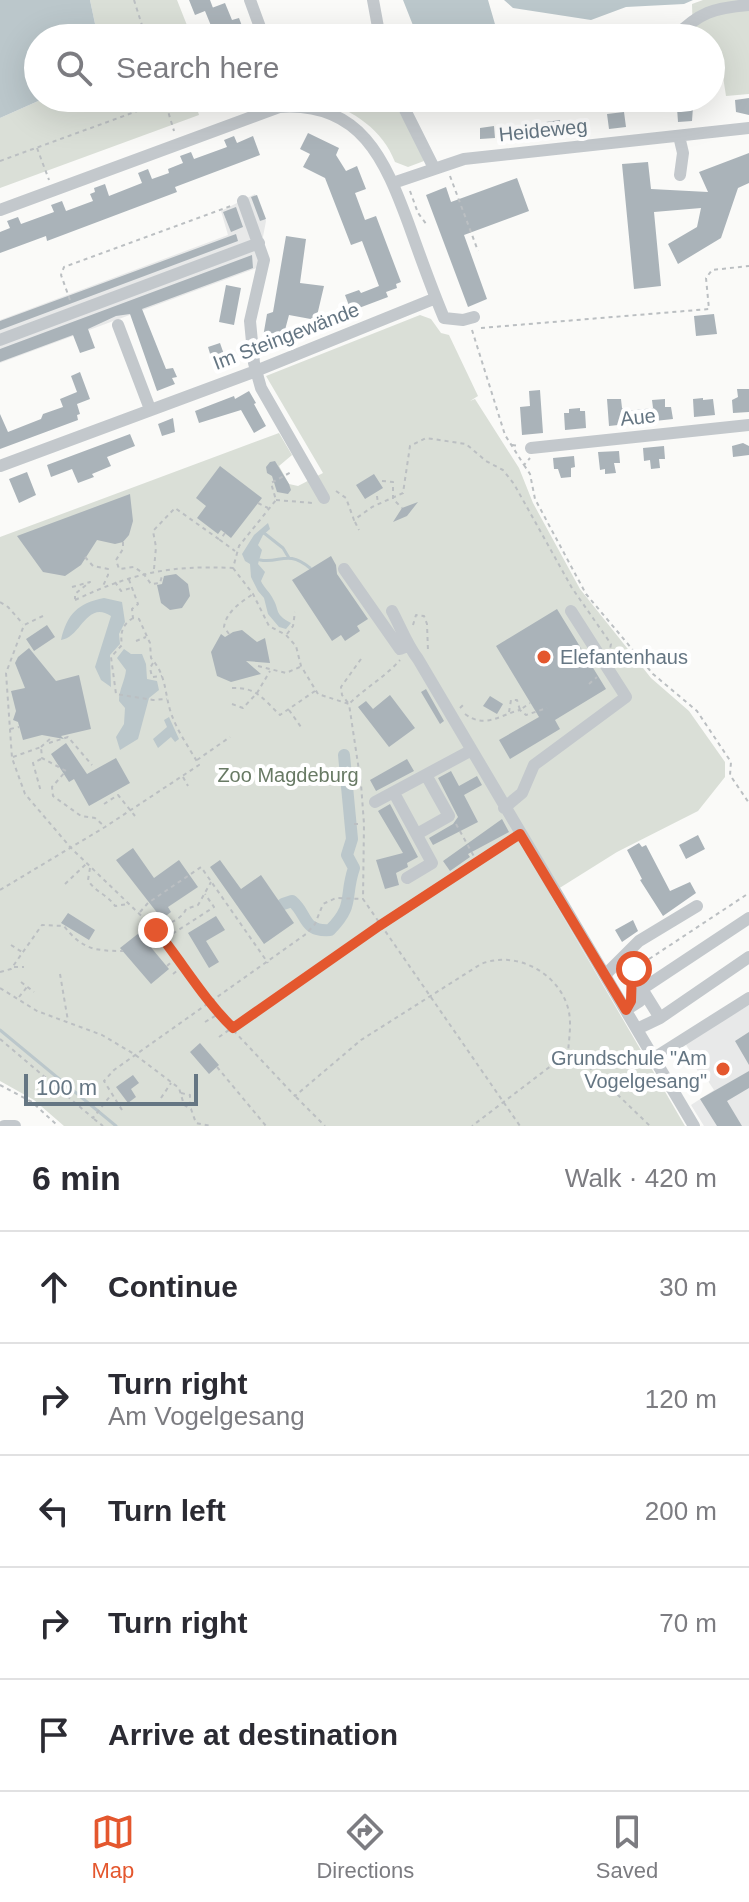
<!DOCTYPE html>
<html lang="en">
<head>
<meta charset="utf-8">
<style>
  body { margin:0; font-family:Arial,sans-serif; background:#f2f2f3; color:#2b2b33 }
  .scale { position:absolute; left:24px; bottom:20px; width:174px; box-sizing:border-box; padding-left:8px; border:4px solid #657683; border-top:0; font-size:22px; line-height:28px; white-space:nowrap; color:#657683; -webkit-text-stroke:6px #fff; paint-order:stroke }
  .stop { position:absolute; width:24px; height:24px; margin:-18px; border:6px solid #e4572e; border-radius:50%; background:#fff }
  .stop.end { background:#e4572e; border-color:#fff; box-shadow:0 2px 8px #0008 }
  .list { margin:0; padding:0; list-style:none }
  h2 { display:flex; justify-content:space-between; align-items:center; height:104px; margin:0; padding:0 32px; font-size:34px }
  h2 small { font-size:26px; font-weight:400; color:#7c7c81 }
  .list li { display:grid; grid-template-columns:52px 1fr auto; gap:24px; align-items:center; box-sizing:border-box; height:112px; padding:0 32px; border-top:2px solid #e1e1e2 }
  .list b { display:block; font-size:30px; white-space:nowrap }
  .list p { margin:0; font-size:26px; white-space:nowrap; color:#7c7c81 }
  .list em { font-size:26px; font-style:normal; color:#7c7c81 }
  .icon { flex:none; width:44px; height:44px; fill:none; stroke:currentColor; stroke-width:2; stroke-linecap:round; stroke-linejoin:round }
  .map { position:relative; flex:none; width:749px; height:1126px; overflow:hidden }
  .search { position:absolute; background:#fff; box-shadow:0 8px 32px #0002; left:24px; right:24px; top:24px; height:88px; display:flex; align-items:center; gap:20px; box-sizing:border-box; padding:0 28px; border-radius:44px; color:#7c7c81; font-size:30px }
  .sheet { height:664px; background:#fff }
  nav { display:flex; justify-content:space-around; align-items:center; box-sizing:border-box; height:112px; border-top:2px solid #e1e1e2; background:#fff; font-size:22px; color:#7c7c81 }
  nav a { display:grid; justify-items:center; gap:4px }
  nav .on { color:#e4572e }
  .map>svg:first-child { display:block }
</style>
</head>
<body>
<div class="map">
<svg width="749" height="1126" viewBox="0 0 749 1126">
  <rect width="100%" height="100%" fill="#fafaf8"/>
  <path fill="#e8e9e9" d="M255,194L266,221L257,268L0,363V320L228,235L221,211Z
    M749,1005V1126H704L691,1105L714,1090L702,1072L699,1073L695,1066L697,1063L685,1043Z"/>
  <path fill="#dadfd7" d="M90,0H177L192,38H98Z
    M703,0H749V94L726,96L722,70L711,67V38H693L692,4Z
    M45,98H194L199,115L0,188V118Z
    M331,98H392C403,120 416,139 424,161L408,167L395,162C383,130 353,110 322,101Z
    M420,315L431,319L441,333L449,335L478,396L470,401L475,399L519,468L533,503L580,589L651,678L689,711L725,762V777L698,811L617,852L550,894L685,1126H64L34,1100L0,1081V537L279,433L292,455L279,466L289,484L298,486L323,473L266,376Z"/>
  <path fill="#bbc7cb" d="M0,0H90L98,38H38V98H45L0,118Z
    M403,0H488L499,38H418Z
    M504,0H693L684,4L626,7L591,20L513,8Z
    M268,523L270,529L263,535L258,545L262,550L258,564L265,572L261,581C264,588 269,591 272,597C281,612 273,613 291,623L286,629L279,627L268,614L264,598L258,591L251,577L250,564L245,561L242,554L254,535Z
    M104,598L122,602L125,622L119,634L120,644L110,655L111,687L101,680L95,667L111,616C86,600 81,638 61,640C67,614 78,603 104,598Z
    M124,649L131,654H142L146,664L147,679L157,681L159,690L149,698L138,739L120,750L116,737L124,724L125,708L119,701C119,689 125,681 126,670L117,658Z
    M169,717L179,739L175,742L171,737L158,748L153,739L167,727L164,720Z"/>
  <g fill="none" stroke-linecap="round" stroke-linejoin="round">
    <path stroke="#bbc7cb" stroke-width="3" d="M264,533L283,548L289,558
      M260,560C280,564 287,549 310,568
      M0,1030L116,1126"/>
    <path stroke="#bbc7cb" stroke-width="12" d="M283,904L292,901C308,914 302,932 330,930C355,905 344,897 354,868L347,855L352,839L344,755"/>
  </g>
  <path fill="#aab3b9" d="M189,0H210L213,8L209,9L225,3L232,20L239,18L245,34L233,38H216L205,11L195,15Z
    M749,98V115L736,112L735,100Z
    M693,107L692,121L678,122L677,108Z
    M624,112L626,127L609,129L607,114Z
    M560,120L561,133L548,135L546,122Z
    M494,126L495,138L480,139V128Z
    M308,133L339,148L336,155L346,171L357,166L366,189L355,193L365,220L376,216L401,282L396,284L397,288L386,292L388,297L351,311L345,295L359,290L361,293L379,286L362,241L351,245L325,178L303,167L310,154L300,149Z
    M234,136L237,143L253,136L260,155L175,187L177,192L47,241L46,236L0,253V232L10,228L7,221L18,217L21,224L54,212L51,205L62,201L66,211L93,201L90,194L95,192L94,188L105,184L109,196L142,183L138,173L148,169L152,179L169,173L168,169L183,163L180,156L191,152L194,159L227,147L224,140Z
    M749,153V183L738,188L721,238L678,264L668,244L697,227L701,208L654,212L661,286L634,289L622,164L648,162L651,189L708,192L699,172Z
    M517,178L529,211L464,235L487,299L468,307L426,195L446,187L451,202Z
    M257,195L266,219L260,221L251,197Z
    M236,207L243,227L231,232L223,212Z
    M236,234L238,241L0,330V321Z
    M286,236L306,239L300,283L324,286L316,320L289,315L282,341L263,337L267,314L273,312Z
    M252,255L253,268L142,309L166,369L173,368L177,377L172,378L175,384L157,391L130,314L116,316L88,329L95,348L80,353L73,335L0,362V349Z
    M226,285L241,288L234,325L219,322Z
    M714,314L717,334L696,336L694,316Z
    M220,343L227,363L214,367L208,347Z
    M80,372L90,399L77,404L80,414L77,415L78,420L0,449V414L8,432L41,419L43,414L63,407L60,399L77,392L71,376Z
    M737,389H749V412L733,413L732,400L738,397Z
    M540,390L543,433L522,435L520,407L530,406L529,391Z
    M249,391L256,403L254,404L266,426L254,433L241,410L199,423L195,411L234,396L235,399Z
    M703,398V400L713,399L715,415L694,417L693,399Z
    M607,399H621L622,408H628V411L653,408L652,400L665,399V407H671L673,419L609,426Z
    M580,408V411H585L586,428L565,430L564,413H569V409Z
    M173,418L175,432L162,436L158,424Z
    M130,434L135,446L107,457L111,466L92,474L94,477L78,483L72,469L51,477L47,465Z
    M743,443L749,446V455L733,457L732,446Z
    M664,446L665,459H659L660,468L651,469L650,460L644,461L643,448Z
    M619,451L620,463H614L616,473L605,474V469L600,470L598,452Z
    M574,456L575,467L571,468V477L561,478L558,469H554L553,458Z
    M275,461L289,484L291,490L288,494L277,492L272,476L267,473L266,467L270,462Z
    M220,466L262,498L231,538L221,530L218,534L197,518L206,506L196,498Z
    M27,472L36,495L19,503L9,479Z
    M374,474L383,488L365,499L356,485Z
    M130,494L133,521L129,535L123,542L115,544L97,540L81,565L65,576L43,572L17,536Z
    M418,502L407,516L393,522L402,508Z
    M331,556L336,565L337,574L368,619L357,626L360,631L345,641L341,635L332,641L292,580Z
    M176,574L188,584L190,596L182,608L170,610L161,603L157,585L162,584L164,576Z
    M557,609L606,689L555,720L560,729L510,759L499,740L539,717L496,646Z
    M47,625L55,637L34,651L26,639Z
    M242,630L257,642L265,638L270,663L246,661L261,674L231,682L217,676L211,652L221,634L225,637L233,632Z
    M29,648L56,681L79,675L91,729L61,736L64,739L42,735L23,740L18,722L13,720L16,711L11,691L25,688L15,663L18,657Z
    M426,689L444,721L440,724L421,692Z
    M390,695L415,728L389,747L358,707L366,701L373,709Z
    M490,696L503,704L497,714L483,706Z
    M66,743L87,774L116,758L130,783L89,806L74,779L69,782L51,754Z
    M407,759L414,771L376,791L370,780Z
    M451,771L459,786L477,776L482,785L464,795L478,822L433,845L429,838L453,824L458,817L438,778Z
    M390,804L418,857L407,863L408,867L396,873L399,885L385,889L376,860L403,853L378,811Z
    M502,819L509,832L468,854L470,857L450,871L443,861Z
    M698,835L705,849L686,859L679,845Z
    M639,843L642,847L646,845L670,891L690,882L696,893L663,916L640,880L642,879L627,850Z
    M133,848L154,878L179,860L198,887L168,907L171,912L162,919L116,860Z
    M220,860L241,889L261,875L294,923L264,944L210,867Z
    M68,913L95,930L89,940L61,923Z
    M216,916L225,930L206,941L219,962L209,968L188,933Z
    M633,920L638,931L622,942L615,930Z
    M139,933L169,969L151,984L120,948Z
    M749,1032V1065L735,1041Z
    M200,1043L219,1065L209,1074L190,1052Z
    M749,1071V1088L727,1101L742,1126H717L700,1099Z
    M133,1075L139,1083L131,1089L136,1097L128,1103L116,1087Z"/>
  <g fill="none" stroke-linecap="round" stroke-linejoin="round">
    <path stroke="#bbbfc2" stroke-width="2" stroke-dasharray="4 4" stroke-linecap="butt" d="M134,0L146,38
      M164,98L174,131
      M37,148L49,180
      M0,161L165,101
      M450,176L478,251
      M410,191L418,213L427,225
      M70,300L61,275L64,267L231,206
      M481,328L709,309L706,278L712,270L749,266
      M472,330L505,435L524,465L530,458
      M512,445L519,446
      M524,465L530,474L535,499L586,594L653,674L697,711L731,762L730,775L749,803
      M382,481L393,482V499L402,508
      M336,491L346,498L354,520L372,507L403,493L410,446L426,438L466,444L486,461L503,470L514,484L572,588L611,644L610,649
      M377,496L378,504
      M276,500L313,503
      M258,503L268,508
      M355,522L359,530
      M225,533L220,540L235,551
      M123,542V549L116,560L119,569L134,567L143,573L151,584L160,583L162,576
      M85,557L93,566L108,569V575L103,586
      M233,568L253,594L269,626L286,635L296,646L301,666L318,694L349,704L361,784L364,824L363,899L520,1126
      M154,569L156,547L153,531L175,508L220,540
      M115,582L121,591L131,588
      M72,587L90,582L75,594V599
      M75,600C133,573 169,565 233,568L239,546L276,500L271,483L293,471
      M0,602L8,607L23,624
      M43,616L24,625L6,673L12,758L25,794L71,848L156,930L184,965L218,1014L295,1096L361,1040L481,964C515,950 558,972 568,1008C572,1022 569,1038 568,1053L472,1126
      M133,618C122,625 120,633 122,645L111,657L116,694L153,700L167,699
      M413,625L416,615L424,616L427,624L428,651
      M229,634L224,627C226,612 241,602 253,594
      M287,634L293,626L295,612
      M136,641L146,637
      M361,659L341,687L342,695L349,704C365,688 385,677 400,660
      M153,663L150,668L152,677L162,676
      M258,666L286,673L300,667
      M589,684L597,677
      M232,688C257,687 263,699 280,715L315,691
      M232,704L243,708L257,693L270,671
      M460,708L465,703
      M289,710L301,727
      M509,712L511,700H517L520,710L530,703
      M465,714C485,729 500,715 520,710L526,715L547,708
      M10,729L19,727
      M49,743L68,737L92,765
      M41,747L52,737
      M13,757L41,747L42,758L66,771L52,787L53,796L81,816L95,818L104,826
      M41,759L33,763L41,792
      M197,760L230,737
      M183,777L188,786
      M104,804L118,795L135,816
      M354,824H362
      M456,824L476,860
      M90,868L88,880C95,892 108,895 115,906L128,904
      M65,884L86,864
      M0,890L105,827L199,765C190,749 177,731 171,713C164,692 167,676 151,658L150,643L139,619L133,618L132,609L138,604L128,577
      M140,912L148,903L201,867L268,963
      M157,929C167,923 181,921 186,909L198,905L211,882
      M142,936L152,926
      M166,938L214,907L205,894
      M11,945L22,952
      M167,966L177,957
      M14,967H24
      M0,972L11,969L42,925L64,926C82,949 94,951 123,951
      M60,974L68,1021
      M173,974L183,966
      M21,982L34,992
      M632,982V971L634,969L749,893
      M0,988L37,1011L102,1035L134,1054L179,1088L184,1105L191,1109L196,1123L211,1126
      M19,997L27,987
      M205,1022L217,1015
      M219,1037L379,926L512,839
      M0,1039L93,1118L111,1095
      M569,1053L591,1069L650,1126
      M217,1067L266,1126
      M0,1085L32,1102L58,1126
      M181,1093L190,1095V1107
      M296,1097L325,1126
      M161,1098L171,1083
      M122,1110L104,1081L114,1070L306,934L315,924L323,904L336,898L363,899
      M94,1119L103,1126"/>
    <path stroke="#c3c8cc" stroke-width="12" d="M250,0L264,38
      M373,0L380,38
      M674,38C699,12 714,8 749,5
      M399,98L434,168
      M679,136L683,153L680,175
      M393,183L464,159L749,128
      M243,201L264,260L250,321L254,363L261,388L324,498
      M0,210L279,107C361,101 385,160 409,225C420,256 431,287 444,318L463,320L474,317
      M118,325L150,409
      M0,340L259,243
      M531,448L749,425
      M0,466L256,371L436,298
      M344,569L400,649L408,646
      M392,611C401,628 407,645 418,659L694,1126
      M394,793L432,863L407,878
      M375,802L470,751
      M504,808L522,793L534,765L626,697L571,611
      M417,834L449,816L426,775
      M605,975L639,941L697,906
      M642,989L660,1018
      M626,1010L640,1001L642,989L749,918
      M637,1029L660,1018L749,957
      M654,1058L749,998
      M4,1126H15"/>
  </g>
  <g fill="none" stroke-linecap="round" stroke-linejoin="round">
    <path stroke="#e4572e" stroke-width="10" d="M156,930C182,962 204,1000 233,1028L379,926L520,834L626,1010L631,1001L632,971L634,969"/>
  </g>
  <g fill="#e4572e" stroke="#fff" stroke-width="3">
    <circle cx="544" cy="657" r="8"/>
    <circle cx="723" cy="1069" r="8"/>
  </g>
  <g text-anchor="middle" stroke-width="8" stroke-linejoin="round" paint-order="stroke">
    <g font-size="20" fill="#657683" stroke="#fff">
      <text transform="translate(543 130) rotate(-6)" y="7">Heideweg</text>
      <text transform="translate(286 336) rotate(-21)" y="7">Im Steingewände</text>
      <text transform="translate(638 417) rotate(-6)" y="7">Aue</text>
    </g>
    <g font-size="20" fill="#657683" stroke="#fff" text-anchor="start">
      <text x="560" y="664">Elefantenhaus</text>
      <text x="707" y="1065" text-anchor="end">Grundschule "Am<tspan x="707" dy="23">Vogelgesang"</tspan></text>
    </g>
    <g font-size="20" fill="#687a64" stroke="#fff">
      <text x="288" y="782">Zoo Magdeburg</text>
    </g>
  </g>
</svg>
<div class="scale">100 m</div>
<div class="stop" style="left:634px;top:969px"></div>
<div class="stop end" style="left:156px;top:930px"></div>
<div class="search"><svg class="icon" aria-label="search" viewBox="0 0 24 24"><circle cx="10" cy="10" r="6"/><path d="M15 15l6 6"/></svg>Search here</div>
</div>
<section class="sheet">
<h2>6 min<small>Walk · 420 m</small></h2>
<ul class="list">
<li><svg class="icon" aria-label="ahead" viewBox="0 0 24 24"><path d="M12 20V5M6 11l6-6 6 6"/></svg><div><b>Continue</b></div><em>30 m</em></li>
<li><svg class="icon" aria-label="right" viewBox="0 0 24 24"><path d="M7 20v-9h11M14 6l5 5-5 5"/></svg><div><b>Turn right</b><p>Am Vogelgesang</p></div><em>120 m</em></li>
<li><svg class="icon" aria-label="left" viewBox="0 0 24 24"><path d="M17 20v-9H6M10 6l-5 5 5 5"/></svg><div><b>Turn left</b></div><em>200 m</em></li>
<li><svg class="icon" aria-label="right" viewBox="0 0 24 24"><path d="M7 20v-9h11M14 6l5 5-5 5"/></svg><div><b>Turn right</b></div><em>70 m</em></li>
<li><svg class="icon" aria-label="arrive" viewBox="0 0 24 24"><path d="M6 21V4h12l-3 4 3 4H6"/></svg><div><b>Arrive at destination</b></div></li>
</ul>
</section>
<nav>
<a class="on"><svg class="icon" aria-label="map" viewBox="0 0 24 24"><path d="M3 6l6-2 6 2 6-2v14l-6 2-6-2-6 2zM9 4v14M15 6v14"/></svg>Map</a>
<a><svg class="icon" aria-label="directions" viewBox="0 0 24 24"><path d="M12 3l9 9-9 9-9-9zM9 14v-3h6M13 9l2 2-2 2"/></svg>Directions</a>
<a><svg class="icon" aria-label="saved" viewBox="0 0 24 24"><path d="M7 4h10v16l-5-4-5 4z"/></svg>Saved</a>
</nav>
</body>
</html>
